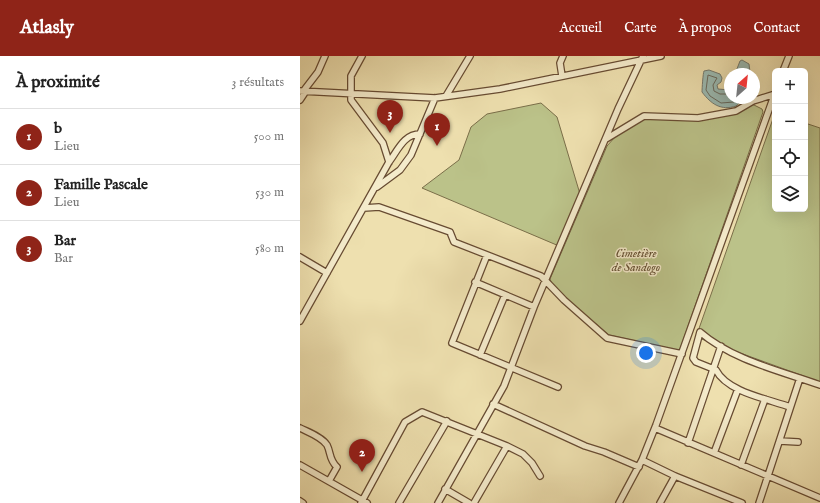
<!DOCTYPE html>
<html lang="fr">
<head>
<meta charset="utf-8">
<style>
  body { margin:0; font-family:"IM FELL English",serif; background:#f6f6f6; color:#222 }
  .controls { position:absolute; right:12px; top:12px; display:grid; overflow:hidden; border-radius:6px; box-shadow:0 4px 16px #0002 }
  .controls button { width:36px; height:36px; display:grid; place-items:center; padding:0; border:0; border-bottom:1px solid #e0e0e0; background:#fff; color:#222; font:20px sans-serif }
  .compass { position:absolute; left:424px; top:12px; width:36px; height:36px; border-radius:50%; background:#fff; box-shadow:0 4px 16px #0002; rotate:27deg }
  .you { position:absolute; left:346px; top:297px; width:14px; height:14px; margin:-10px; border:3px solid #fff; border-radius:50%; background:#1a73e8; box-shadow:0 0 0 6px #1a73e833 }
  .badge { display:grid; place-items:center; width:26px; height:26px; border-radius:50%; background:#8f2418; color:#fff; font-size:13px; font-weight:700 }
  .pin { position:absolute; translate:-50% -33px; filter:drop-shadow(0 1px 2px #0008) }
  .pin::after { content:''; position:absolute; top:21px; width:14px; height:12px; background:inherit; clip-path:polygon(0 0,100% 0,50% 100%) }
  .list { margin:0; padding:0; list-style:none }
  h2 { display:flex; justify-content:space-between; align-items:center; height:52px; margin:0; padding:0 16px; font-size:17px }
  h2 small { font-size:13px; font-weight:400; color:#767676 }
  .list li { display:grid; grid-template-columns:26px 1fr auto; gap:12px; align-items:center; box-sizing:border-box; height:56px; padding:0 16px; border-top:1px solid #e0e0e0 }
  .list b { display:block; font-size:15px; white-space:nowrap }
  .list p { margin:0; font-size:13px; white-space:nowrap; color:#767676 }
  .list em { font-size:13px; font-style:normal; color:#767676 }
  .icon { flex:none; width:22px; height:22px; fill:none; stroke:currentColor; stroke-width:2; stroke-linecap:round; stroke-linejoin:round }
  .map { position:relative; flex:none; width:520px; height:447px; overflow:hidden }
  header { display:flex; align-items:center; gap:24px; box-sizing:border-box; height:56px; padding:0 20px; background:#8f2418; color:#fff }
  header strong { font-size:19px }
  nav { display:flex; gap:22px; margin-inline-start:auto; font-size:14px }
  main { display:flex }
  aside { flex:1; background:#fff }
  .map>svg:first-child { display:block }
</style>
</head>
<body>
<header>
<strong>Atlasly</strong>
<nav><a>Accueil</a><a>Carte</a><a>À propos</a><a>Contact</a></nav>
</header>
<main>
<aside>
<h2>À proximité<small>3 résultats</small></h2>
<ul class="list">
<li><span class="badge">1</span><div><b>b</b><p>Lieu</p></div><em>500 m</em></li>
<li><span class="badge">2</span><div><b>Famille Pascale</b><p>Lieu</p></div><em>530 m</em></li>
<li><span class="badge">3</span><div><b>Bar</b><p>Bar</p></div><em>580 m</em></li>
</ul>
</aside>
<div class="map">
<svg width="520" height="447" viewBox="0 0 520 447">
  <rect width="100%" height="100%" fill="#eee0af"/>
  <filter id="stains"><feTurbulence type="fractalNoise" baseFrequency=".005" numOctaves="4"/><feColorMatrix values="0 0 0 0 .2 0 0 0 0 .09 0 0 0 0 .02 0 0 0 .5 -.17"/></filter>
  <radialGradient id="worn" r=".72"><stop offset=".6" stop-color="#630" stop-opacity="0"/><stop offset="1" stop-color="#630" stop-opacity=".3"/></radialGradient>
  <path fill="#bbc289" stroke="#7a6e49" d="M241,47L257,61L280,138L259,190L122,132L159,104L171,71L187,58Z
    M452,48L462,53L463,56L380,293L377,294L309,279L253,231L250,223L307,90L315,81L345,62L399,63Z
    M475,57V153H505V67L520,72V326L396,281Z"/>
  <path fill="#9bbbb3" stroke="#747a6f" d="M442,4L449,8L450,16L449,18H435L440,5Z
    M409,14L420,18L422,22L421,26L417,29L418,33L430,34V42H448L447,44L442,43C440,45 438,49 436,50C421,55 411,48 402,36C402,33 403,17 404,15Z"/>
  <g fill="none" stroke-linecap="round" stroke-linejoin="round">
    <path stroke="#6a6a5e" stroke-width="1" d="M430,38H420L414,35L413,29L417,22L408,19L406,34L410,40L421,47L434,46L437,42"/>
    <defs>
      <path id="minor" d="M62,0L51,20V44L83,87L89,106
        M483,15L489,0
        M262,20L260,7L263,0
        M0,35L135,42L200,33L361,0
        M146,40L170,0
        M0,44L6,35L5,33L18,16L25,0
        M306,83L344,60L398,62L436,55L453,45L475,38
        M77,131L100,114L111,99L135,42
        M64,152L79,151L150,176L154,186L241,220L264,244L307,282L382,298
        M187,199L152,287L258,331
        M0,201L27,217
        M175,226L234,251
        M0,265L89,106C98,94 104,78 120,78
        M180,299L205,239
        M193,348L285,390L304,396L339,411
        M490,351C468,343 427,336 416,314L396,306L393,302L400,276C432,304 481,315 520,329
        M0,372C8,376 22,381 27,389C31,397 29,404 37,411L29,425
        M355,372L520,442
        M480,385L498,386
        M388,387L421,290
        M414,397L438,333
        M342,404L375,420L442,447
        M0,409L67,447
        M441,409L465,343
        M145,433L169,447
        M0,445L3,447
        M61,447L105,366L122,356L207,390L223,398L232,407L240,420
        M99,447L147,365
        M138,447L204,330L234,251L318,53L343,0
        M174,447L207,390
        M319,447L342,404L356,369L475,37
        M360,447L375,420
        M459,447L500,322"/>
    </defs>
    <use href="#minor" stroke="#674b32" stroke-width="8"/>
    <use href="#minor" stroke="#f4ebcb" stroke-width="5.5"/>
  </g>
  <g text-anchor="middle" stroke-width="3" stroke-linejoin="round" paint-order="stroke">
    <g font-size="12" font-style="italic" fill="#614c2f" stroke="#f4ebcb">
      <text x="336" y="201">Cimetière<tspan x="336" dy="14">de Sandogo</tspan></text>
    </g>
  </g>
  <rect width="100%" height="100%" filter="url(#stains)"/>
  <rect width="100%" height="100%" fill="url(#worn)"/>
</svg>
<div class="controls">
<button>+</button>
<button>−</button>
<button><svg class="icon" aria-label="locate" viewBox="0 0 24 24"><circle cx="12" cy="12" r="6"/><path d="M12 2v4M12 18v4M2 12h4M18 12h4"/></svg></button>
<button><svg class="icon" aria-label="layers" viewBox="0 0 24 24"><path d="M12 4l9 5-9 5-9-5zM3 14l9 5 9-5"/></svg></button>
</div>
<svg class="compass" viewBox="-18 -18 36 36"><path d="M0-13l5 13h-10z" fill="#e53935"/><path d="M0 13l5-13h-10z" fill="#767676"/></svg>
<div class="you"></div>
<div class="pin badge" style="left:137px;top:90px">1</div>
<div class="pin badge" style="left:62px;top:416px">2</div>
<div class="pin badge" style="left:90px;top:77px">3</div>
</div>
</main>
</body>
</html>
